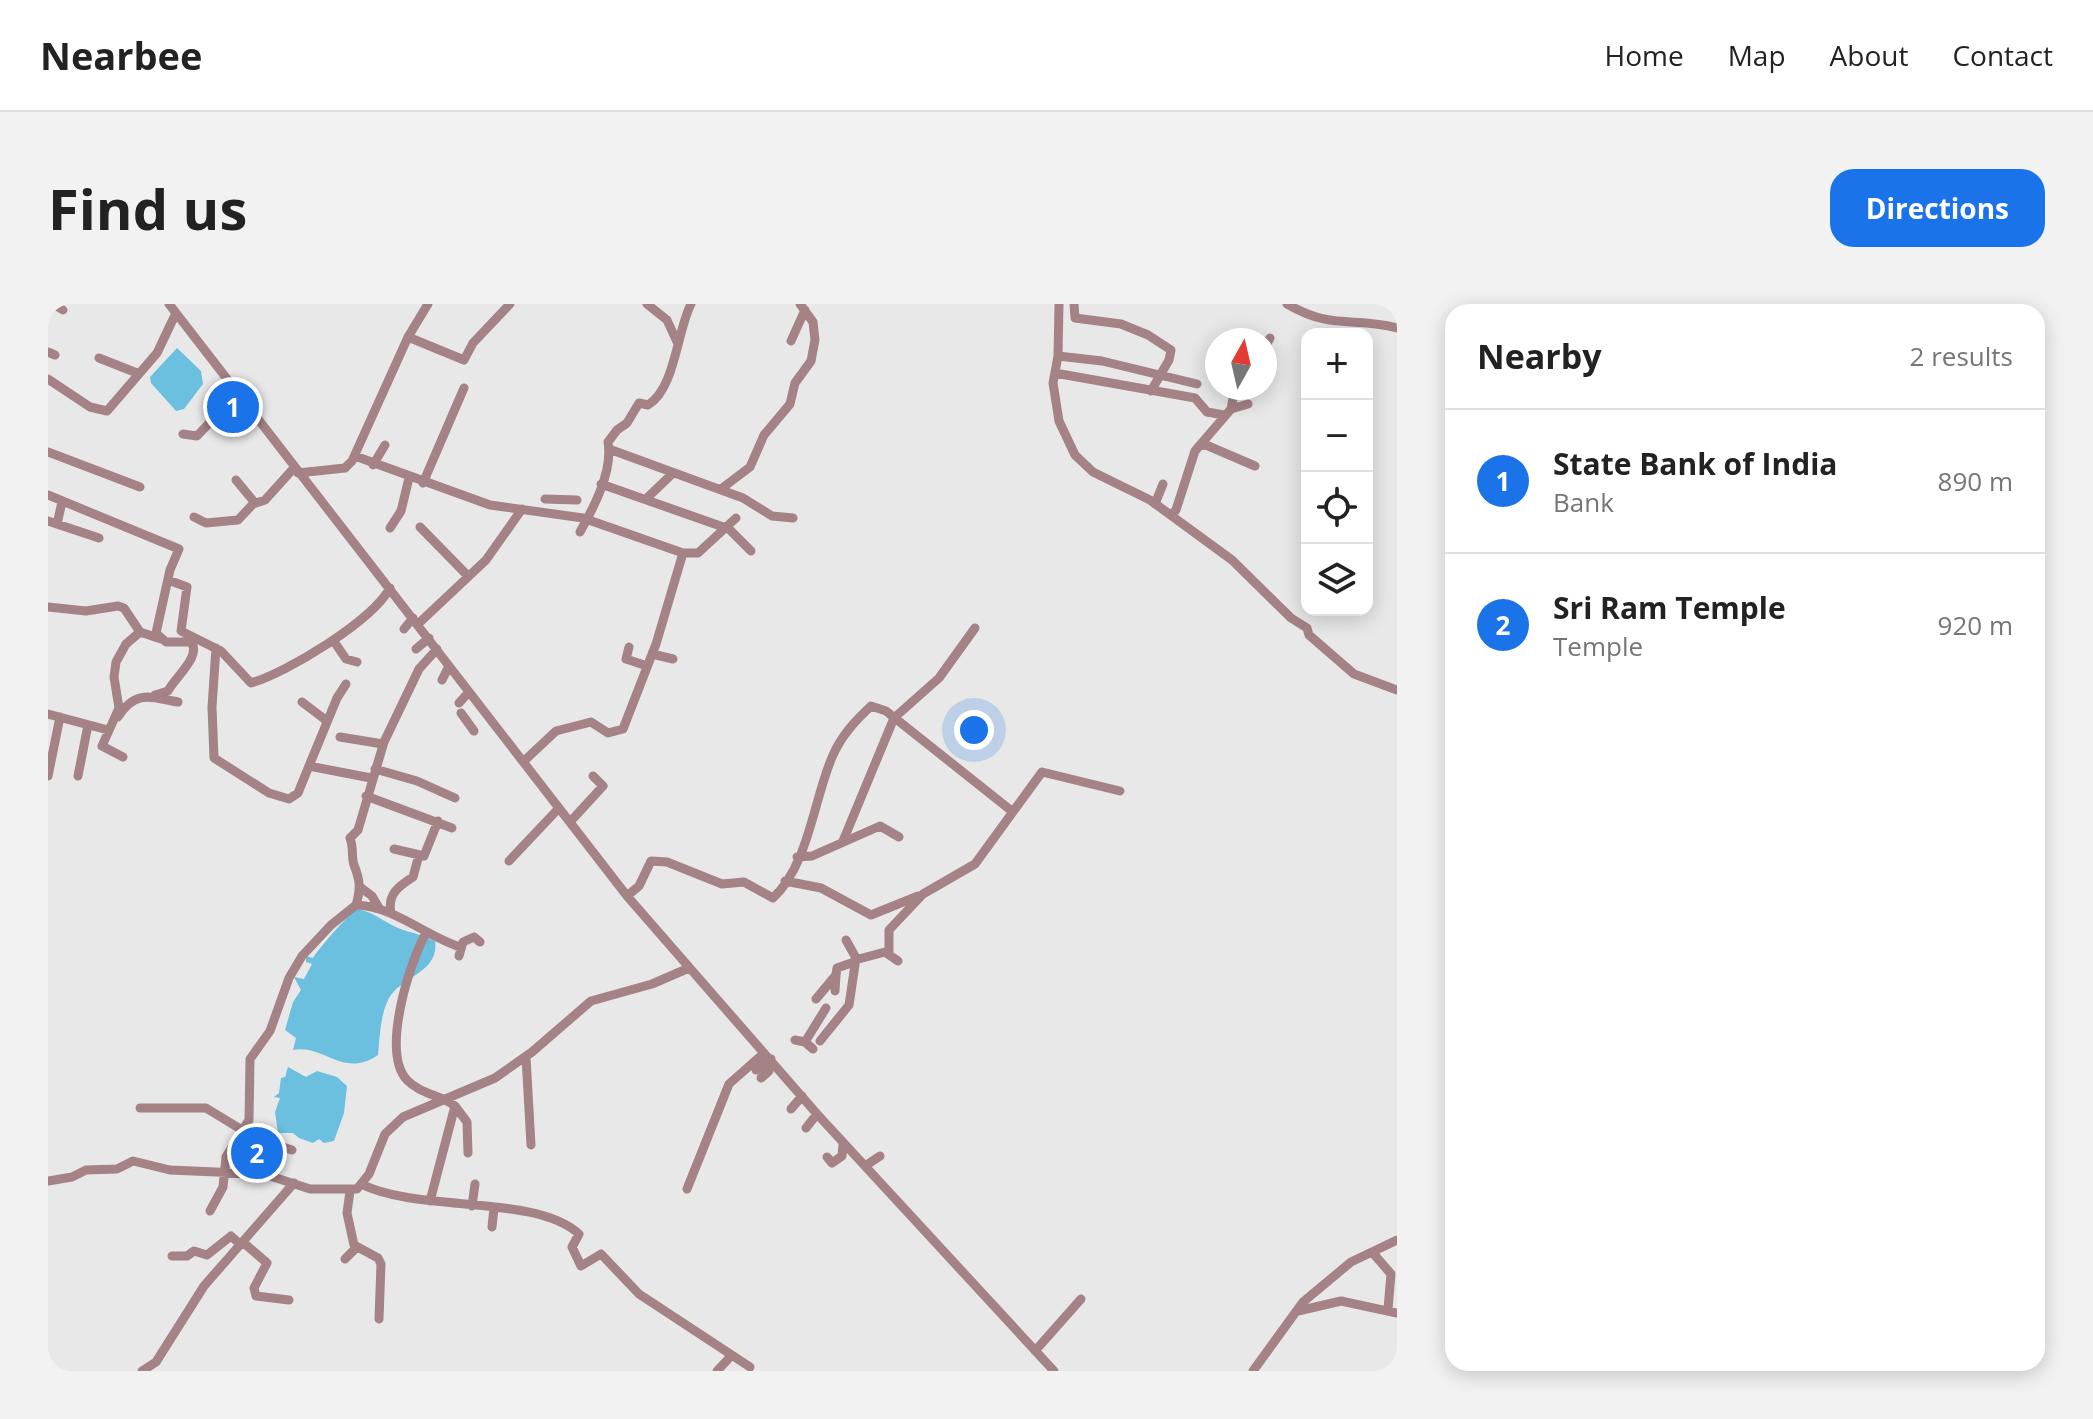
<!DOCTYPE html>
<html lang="en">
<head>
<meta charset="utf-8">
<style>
  body { margin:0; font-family:"Open Sans",sans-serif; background:#f2f2f2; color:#222 }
  .controls { position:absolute; right:24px; top:24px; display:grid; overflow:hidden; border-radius:16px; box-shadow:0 4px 20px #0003 }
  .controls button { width:72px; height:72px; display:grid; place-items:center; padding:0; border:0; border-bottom:2px solid #e0e0e0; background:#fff; color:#222; font:40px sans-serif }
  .compass { position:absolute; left:1157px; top:24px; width:72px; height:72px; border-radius:50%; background:#fff; box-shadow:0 4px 20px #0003; rotate:8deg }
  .you { position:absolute; left:926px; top:426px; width:28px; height:28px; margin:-20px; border:6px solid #fff; border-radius:50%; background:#1a73e8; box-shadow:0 0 0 12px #1a73e833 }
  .badge { display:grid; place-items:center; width:52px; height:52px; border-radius:50%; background:#1a73e8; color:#fff; font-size:26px; font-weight:700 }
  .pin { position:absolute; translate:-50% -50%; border:4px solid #fff; box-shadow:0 2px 8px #0006 }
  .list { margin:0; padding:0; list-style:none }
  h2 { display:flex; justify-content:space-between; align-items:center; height:104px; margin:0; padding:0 32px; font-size:34px }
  h2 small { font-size:26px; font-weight:400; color:#767676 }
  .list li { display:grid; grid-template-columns:52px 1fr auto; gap:24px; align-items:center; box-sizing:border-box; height:144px; padding:0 32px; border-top:2px solid #e0e0e0 }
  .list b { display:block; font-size:30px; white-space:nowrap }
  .list p { margin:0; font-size:26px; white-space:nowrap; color:#767676 }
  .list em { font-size:26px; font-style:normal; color:#767676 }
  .icon { flex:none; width:44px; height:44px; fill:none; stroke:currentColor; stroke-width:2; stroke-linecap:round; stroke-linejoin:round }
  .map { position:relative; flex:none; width:1349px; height:1067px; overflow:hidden; border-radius:24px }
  header { display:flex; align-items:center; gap:48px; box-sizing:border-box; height:112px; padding:0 40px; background:#fff; border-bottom:2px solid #e0e0e0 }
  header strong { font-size:38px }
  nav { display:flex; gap:44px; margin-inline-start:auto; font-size:28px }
  .intro { display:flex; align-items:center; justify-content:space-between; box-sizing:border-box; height:192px; padding:0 48px }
  h1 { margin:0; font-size:56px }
  .button { padding:20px 36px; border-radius:24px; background:#1a73e8; color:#fff; font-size:28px; font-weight:700 }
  main { display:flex; gap:48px; padding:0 48px }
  aside { flex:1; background:#fff; border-radius:24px; box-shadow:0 4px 20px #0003 }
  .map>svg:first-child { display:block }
</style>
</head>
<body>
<header>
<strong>Nearbee</strong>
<nav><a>Home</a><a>Map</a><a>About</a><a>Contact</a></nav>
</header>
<div class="intro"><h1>Find us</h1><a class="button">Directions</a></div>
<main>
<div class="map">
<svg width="1349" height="1067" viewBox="0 0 1349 1067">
  <rect width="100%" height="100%" fill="#e8e8e9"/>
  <path fill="#6ac0de" d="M129,44L153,67L155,80L136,105L128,107L103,79L102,73Z
    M309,605C324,607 336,618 350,624C362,629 374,630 387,637C392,668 353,673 341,694C332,711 332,733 330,751C295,775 276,740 245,746L248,734L237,726L245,698L253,686L246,673L256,675L264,660L258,658V652L265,654C271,644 300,611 309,605Z
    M240,763L258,773L269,767L289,773L299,782L296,809L286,837L276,839L271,835L265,839L251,834L245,829H230L227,808L232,794L226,793L231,789L233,774L237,773Z"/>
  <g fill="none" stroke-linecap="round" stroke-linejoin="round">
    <path stroke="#a48286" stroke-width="9" d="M5,0L15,6
      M121,0L579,592L769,810L1006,1067
      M599,0L619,16L630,40
      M1011,0L1010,52L1005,79L1011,117L1027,151L1045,168L1102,196L1184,256L1243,314L1259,324L1261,331L1306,370L1349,386
      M1026,0L1027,14L1073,20L1100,31L1123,46L1121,56L1103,87
      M1239,0C1286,27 1305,12 1349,24
      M360,33L416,56L425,39L462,0
      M743,37L757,6
      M1217,43L1222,34
      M0,48L7,51
      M1010,52L1054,57L1149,80
      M51,54L89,69
      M1007,69L1147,94L1159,108L1176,111
      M0,75L42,103L59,107L109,49L128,9
      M1183,105L1200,100
      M135,130L149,132L188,91
      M1151,142L1158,141L1207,162
      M561,145L695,194L724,212L745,214
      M0,148L92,183
      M307,152L442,201L535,214L635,249L608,340L575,425L560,429L543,418L508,427L476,457
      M325,161L337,141
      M250,169L297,164L304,157L360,33L380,0
      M188,176L207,199
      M375,179L416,84
      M553,180L681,225L703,247
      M673,185L702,163L716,131L742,100L747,79L763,57L767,36L765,18L752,0
      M0,191L131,245L122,266L108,329L118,338H143C154,352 127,373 120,387L107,391
      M497,195L529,196
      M598,195L625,169
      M1107,200L1115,180
      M1123,211L1128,206L1147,147L1183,105L1187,84
      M146,213L158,219L190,216L205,200L217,196L246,164
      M0,217L51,234
      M9,220L14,198
      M372,223L420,272
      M342,224L353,207L361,174
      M532,228C546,203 565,167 560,138L569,126L579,119L591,99L600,101C627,85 629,27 643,0
      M635,249H650L688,214
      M120,276L139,283L133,327L173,347L203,379C240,368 324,317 342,284
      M0,303L38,307L70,302L76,304L92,328L113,335
      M370,320L438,256L474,205
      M356,325L365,314
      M285,336L298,355L309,358
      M581,343L578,355L599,362
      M168,344L164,403L166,454L221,489L241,495L250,489L261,462
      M368,345L381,334
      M604,350L625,355
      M394,376L401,362
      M298,380L289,394L261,462L323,474
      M254,398L279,417
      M411,399L421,388
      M413,409L426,427
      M0,410L60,426
      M70,413C88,384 105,394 130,398
      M292,433L335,440
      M75,453L54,442L71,404L66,373L68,358L78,340L92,328
      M327,465L369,477L407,494
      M0,472L12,413
      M30,472L40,421
      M318,492L404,524
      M522,518L555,482L545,472
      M795,537L846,414L891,374L927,324
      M346,545L376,552L390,517
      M749,553L764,552L832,522L851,533
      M461,557L511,504
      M737,577L773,584L823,611L870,592
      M312,583L324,592L331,604
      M579,592L591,582L603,557L619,558L674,580L696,578L725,594C761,561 766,493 785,451C794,431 807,417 823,402L838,407L965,508
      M308,601C346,602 377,632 412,643
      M343,609C339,590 351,582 365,573L371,551
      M378,629C361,660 333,748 359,776C372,790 393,791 407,802L382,897
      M841,648V626L875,590L927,560L994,468L1072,487
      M411,652L415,638L426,633L432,638
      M807,656L837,648L850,657
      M787,687L788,671
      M768,695L788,671L789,664L806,658
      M747,736L757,738L765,745
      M772,737L801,701L808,654L798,636
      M757,738L778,704
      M478,753L483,841
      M708,766L723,755
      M713,774L721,767L720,757
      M407,802L419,818L420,849
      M92,804H158L207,834L244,846
      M743,805L754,792
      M758,824L769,810
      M779,853L784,859L794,852L795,840
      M817,862L832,852
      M0,877L24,873L38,866L69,865L85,857L122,866L216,870L262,885H309L321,870L337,830L355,813L447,774L484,748L543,697L604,680L641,664
      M313,880C371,909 488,890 531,930L524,943L533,962L553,950L591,990L702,1063
      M639,885L681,780L716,749
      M302,887L299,909L306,941L330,954L333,960L331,1015
      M424,902L427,880
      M162,907L175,883L178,853L201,816L202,755L222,727L241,674L254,652L283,621L308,601C313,584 312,576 306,561C303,552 306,545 302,534L310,526L336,438L371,365L389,345
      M444,923L446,904
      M196,939L219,959L206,984L208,992L241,996
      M1324,948L1343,970L1340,1005
      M124,952H139L146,947L159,951L183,932L193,941
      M297,955L308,944
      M1250,1007L1293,997L1349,1009
      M987,1047L1033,995
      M94,1067L108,1058L156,982L246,879
      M669,1067L683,1052
      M1205,1067L1255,998L1303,958L1349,936"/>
  </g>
</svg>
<div class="controls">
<button>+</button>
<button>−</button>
<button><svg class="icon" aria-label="locate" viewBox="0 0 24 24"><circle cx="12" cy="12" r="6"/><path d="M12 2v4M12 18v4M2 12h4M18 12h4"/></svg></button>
<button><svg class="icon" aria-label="layers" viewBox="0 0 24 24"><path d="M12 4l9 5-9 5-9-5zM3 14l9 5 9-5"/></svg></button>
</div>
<svg class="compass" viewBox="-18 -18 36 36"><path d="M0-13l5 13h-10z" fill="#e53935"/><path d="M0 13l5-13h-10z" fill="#767676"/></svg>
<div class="you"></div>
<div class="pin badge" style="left:185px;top:103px">1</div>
<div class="pin badge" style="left:209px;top:849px">2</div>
</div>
<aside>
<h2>Nearby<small>2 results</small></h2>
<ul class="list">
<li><span class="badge">1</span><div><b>State Bank of India</b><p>Bank</p></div><em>890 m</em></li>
<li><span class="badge">2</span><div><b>Sri Ram Temple</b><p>Temple</p></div><em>920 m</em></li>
</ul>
</aside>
</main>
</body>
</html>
